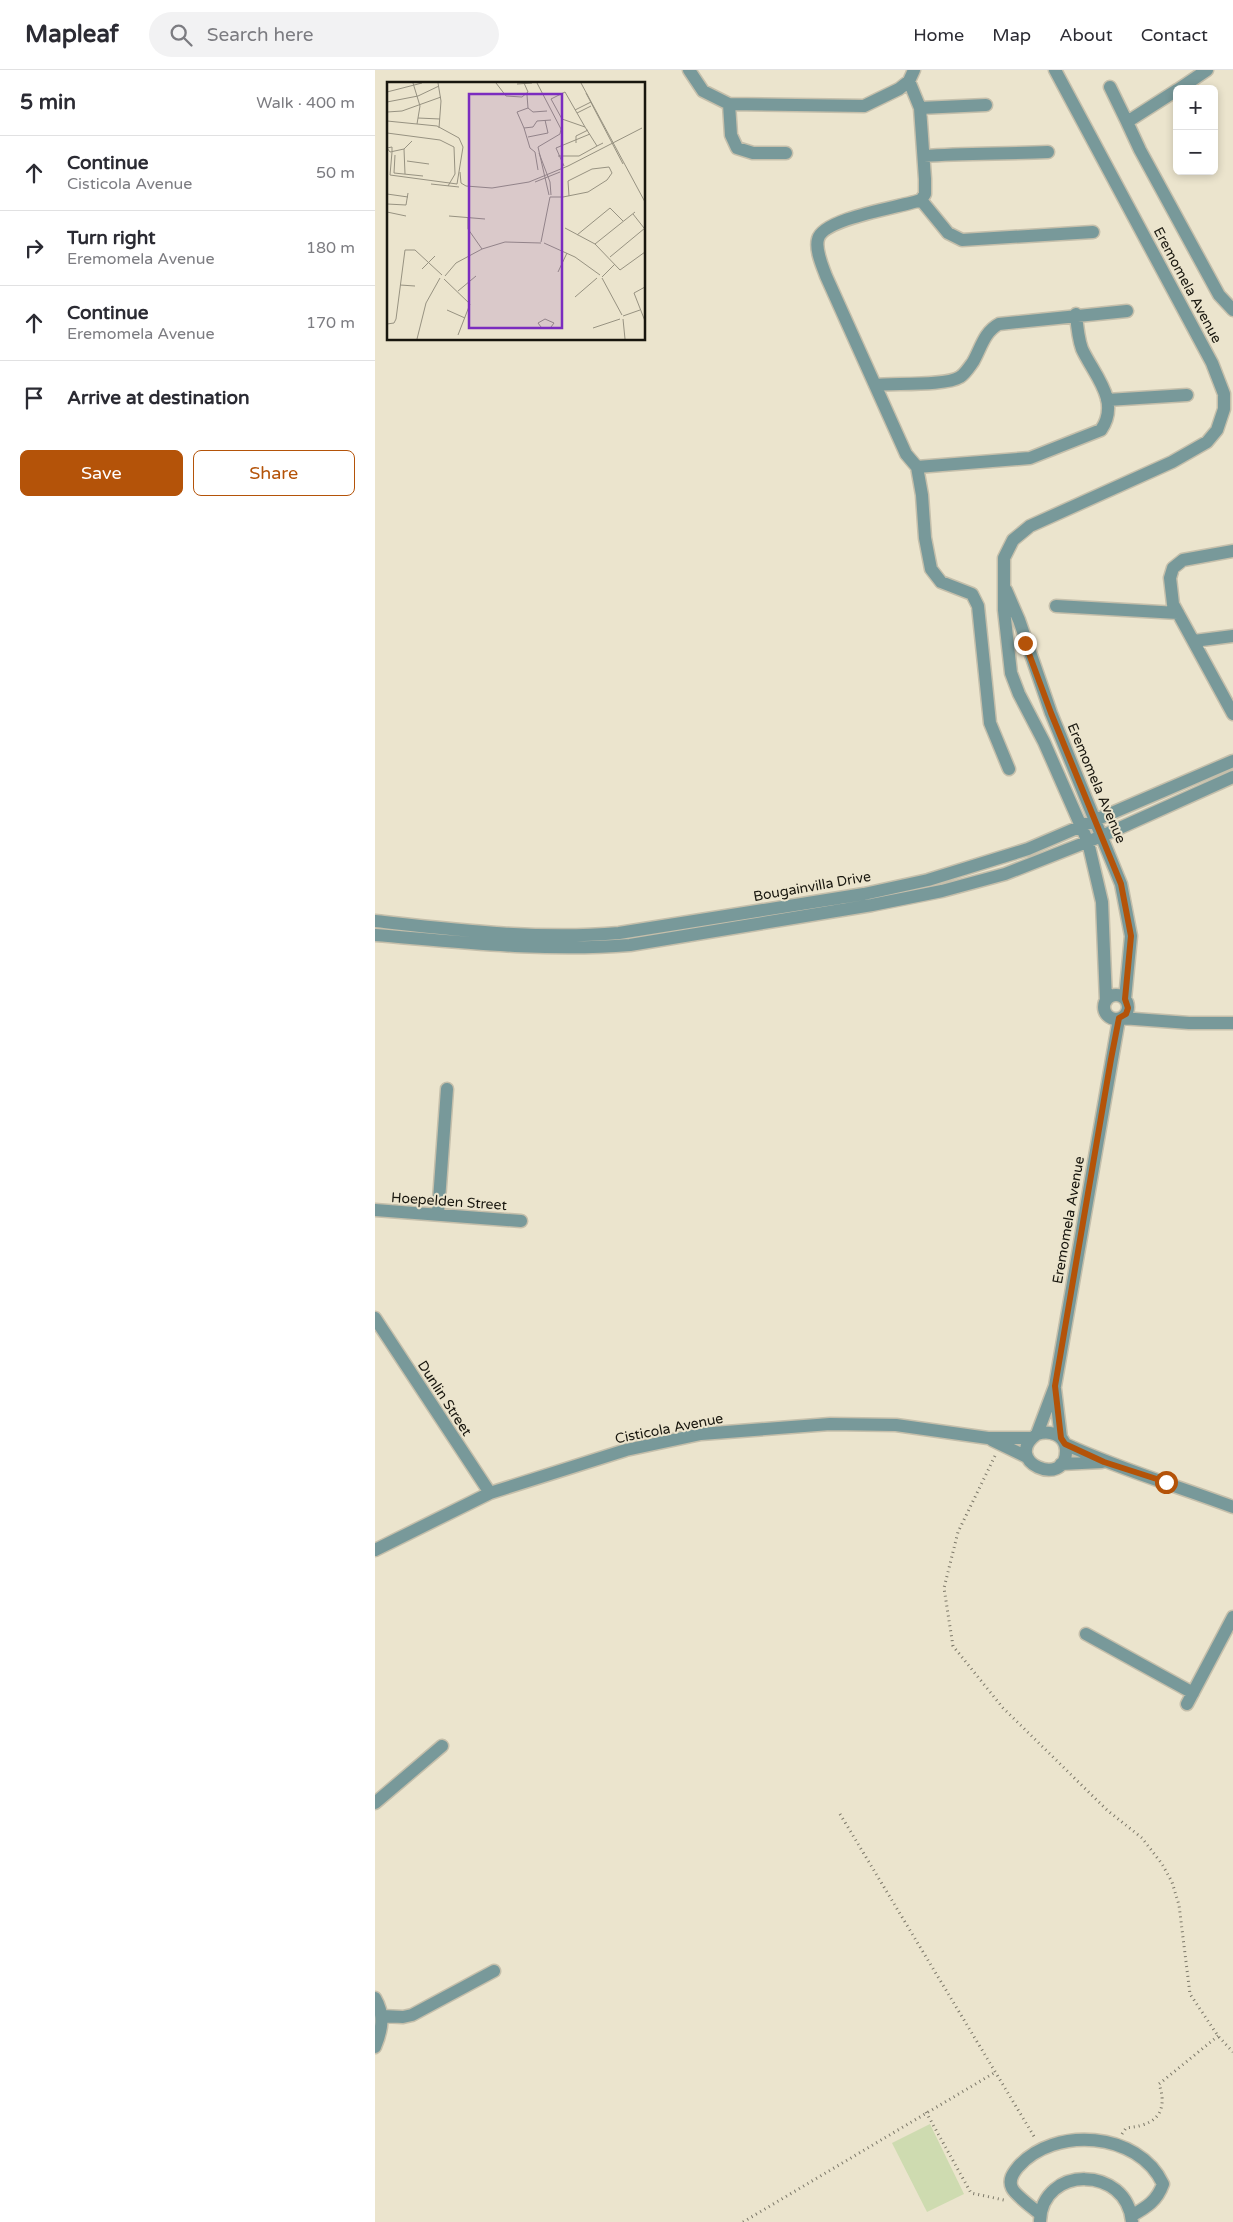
<!DOCTYPE html>
<html lang="en">
<head>
<meta charset="utf-8">
<style>
  body { margin:0; font-family:"Varela Round",sans-serif; background:#f2f2f3; color:#2b2b33 }
  .controls { position:absolute; right:15px; top:15px; display:grid; overflow:hidden; border-radius:8px; box-shadow:0 2px 8px #0003 }
  .controls button { width:45px; height:45px; display:grid; place-items:center; padding:0; border:0; border-bottom:1px solid #e1e1e2; background:#fff; color:#2b2b33; font:25px sans-serif }
  .stop { position:absolute; width:15px; height:15px; margin:-11px; border:4px solid #b45309; border-radius:50%; background:#fff }
  .stop.end { background:#b45309; border-color:#fff; box-shadow:0 1px 5px #0008 }
  .list { margin:0; padding:0; list-style:none }
  h2 { display:flex; justify-content:space-between; align-items:center; height:65px; margin:0; padding:0 20px; font-size:21px }
  h2 small { font-size:16px; font-weight:400; color:#7c7c81 }
  .list li { display:grid; grid-template-columns:32px 1fr auto; gap:15px; align-items:center; box-sizing:border-box; height:75px; padding:0 20px; border-top:1px solid #e1e1e2 }
  .list b { display:block; font-size:19px; white-space:nowrap }
  .list p { margin:0; font-size:16px; white-space:nowrap; color:#7c7c81 }
  .list em { font-size:16px; font-style:normal; color:#7c7c81 }
  .actions { display:flex; gap:10px; padding:15px 20px }
  .actions a { flex:1; padding:11px 0; border:1px solid #b45309; border-radius:8px; text-align:center; font-size:18px; color:#b45309 }
  .actions .main { background:#b45309; color:#fff }
  .icon { flex:none; width:28px; height:28px; fill:none; stroke:currentColor; stroke-width:2; stroke-linecap:round; stroke-linejoin:round }
  .map { position:relative; flex:none; width:858px; height:2152px; overflow:hidden }
  header { display:flex; align-items:center; gap:30px; box-sizing:border-box; height:70px; padding:0 25px; background:#fff; border-bottom:1px solid #e1e1e2 }
  header strong { font-size:24px }
  nav { display:flex; gap:28px; margin-inline-start:auto; font-size:18px }
  .search { width:350px; height:45px; background:#f2f2f3; display:flex; align-items:center; gap:12px; box-sizing:border-box; padding:0 18px; border-radius:28px; color:#7c7c81; font-size:19px }
  main { display:flex }
  aside { flex:1; background:#fff }
  .map>svg:first-child { display:block }
</style>
</head>
<body>
<header>
<strong>Mapleaf</strong>
<div class="search"><svg class="icon" aria-label="search" viewBox="0 0 24 24"><circle cx="10" cy="10" r="6"/><path d="M15 15l6 6"/></svg>Search here</div>
<nav><a>Home</a><a>Map</a><a>About</a><a>Contact</a></nav>
</header>
<main>
<aside>
<h2>5 min<small>Walk · 400 m</small></h2>
<ul class="list">
<li><svg class="icon" aria-label="ahead" viewBox="0 0 24 24"><path d="M12 20V5M6 11l6-6 6 6"/></svg><div><b>Continue</b><p>Cisticola Avenue</p></div><em>50 m</em></li>
<li><svg class="icon" aria-label="right" viewBox="0 0 24 24"><path d="M7 20v-9h11M14 6l5 5-5 5"/></svg><div><b>Turn right</b><p>Eremomela Avenue</p></div><em>180 m</em></li>
<li><svg class="icon" aria-label="ahead" viewBox="0 0 24 24"><path d="M12 20V5M6 11l6-6 6 6"/></svg><div><b>Continue</b><p>Eremomela Avenue</p></div><em>170 m</em></li>
<li><svg class="icon" aria-label="arrive" viewBox="0 0 24 24"><path d="M6 21V4h12l-3 4 3 4H6"/></svg><div><b>Arrive at destination</b></div></li>
</ul>
<div class="actions"><a class="main">Save</a><a>Share</a></div>
</aside>
<div class="map">
<svg width="858" height="2152" viewBox="0 0 858 2152">
  <rect width="100%" height="100%" fill="#ebe4cd"/>
  <path fill="#cedbb0" d="M555,2054L589,2124L552,2142L517,2073Z"/>
  <g fill="none" stroke-linecap="round" stroke-linejoin="round">
    <defs>
      <path id="minor" d="M314,0L328,21L354,34L489,36L524,19L534,11L539,0
        M680,0L837,293L849,324V339L842,360L832,372L797,392L655,456L638,470L629,488V540L636,603L644,624L669,672L713,772L727,832L731,931
        M534,11L545,38L550,109V124L546,130C526,137 448,148 443,169C440,180 447,195 451,206L500,315C520,313 571,316 585,307C590,304 595,296 598,292C606,278 609,262 624,254L752,241
        M735,17L752,52
        M804,19L832,0
        M802,20L752,52L765,80L844,225L858,240
        M354,34L356,65L362,78L378,83H411
        M545,38L611,35
        M549,86C590,83 631,84 673,82
        M546,130L573,163L587,170L718,162
        M500,315L531,384L542,397L547,425L550,468L556,499L566,512L597,524L603,536L615,653L634,699
        M732,330L812,325
        M542,397L655,388L726,360C746,331 719,305 707,279C703,268 702,256 701,244
        M858,481L808,490L798,498L795,508L798,534L858,644
        M631,520L644,550L676,643L746,814L756,866L750,929
        M681,536L803,543
        M819,571L858,566
        M0,851C81,860 162,870 244,863L489,824L553,810L653,779L858,691
        M0,865C85,872 170,882 255,875L497,835L567,821L630,804L727,766L858,707
        M729 937a12 12 0 1 1 24 0a12 12 0 1 1-24 0Z
        M746,948L814,953H858
        M0,1140L146,1151
        M63,1144L72,1019
        M0,1248L115,1423
        M680,1319L686,1368
        M662,1364C674,1360 690,1364 691,1380C692,1420 625,1391 662,1364L680,1316L744,949
        M617,1370L652,1387
        M690,1374C744,1399 802,1416 858,1437
        M686,1394L727,1392
        M0,1480L115,1423L251,1380L326,1364L455,1354L521,1355L613,1368H656
        M711,1564L818,1623
        M812,1634L858,1547
        M0,1733L67,1676
        M0,1928C10,1945 7,1960 0,1977
        M7,1946L28,1947L37,1945L119,1901
        M665,2144C658,2138 640,2125 637,2118C633,2110 638,2103 643,2097C679,2056 763,2061 788,2114C782,2131 772,2137 756,2146
        M665,2151C667,2095 752,2095 757,2152"/>
    </defs>
    <use href="#minor" stroke="#c5bfab" stroke-width="15"/>
    <path stroke="#7c7869" stroke-width="3" stroke-dasharray="1 4" stroke-linecap="butt" d="M620,1386L583,1462L569,1518L578,1576L628,1638L732,1740L767,1768L787,1794L797,1812L804,1835L815,1924L843,1966L858,1982
      M465,1744L660,2068
      M551,2042L596,2123L629,2130
      M747,2064L751,2058C757,2057 762,2057 767,2055C789,2049 790,2031 784,2014L843,1966
      M368,2152L619,2003"/>
    <use href="#minor" stroke="#78999a" stroke-width="12"/>
  </g>
  <g fill="none" stroke-linecap="round" stroke-linejoin="round">
    <path stroke="#b45309" stroke-width="6" d="M650,573L676,643L746,814L756,866L750,929L753,938L751,944L744,948L736,989L680,1316L686,1368L690,1374L729,1392L791,1412"/>
  </g>
  <g text-anchor="middle" stroke-width="4" stroke-linejoin="round" paint-order="stroke">
    <g font-size="14" fill="#18160e" stroke="#ebe4cd">
      <text transform="translate(813 215) rotate(62)" y="5">Eremomela Avenue</text>
      <text transform="translate(722 713) rotate(67)" y="5">Eremomela Avenue</text>
      <text transform="translate(437 816) rotate(-10)" y="5">Bougainvilla Drive</text>
      <text transform="translate(74 1131) rotate(4)" y="5">Hoepelden Street</text>
      <text transform="translate(693 1150) rotate(-80)" y="5">Eremomela Avenue</text>
      <text transform="translate(70 1328) rotate(57)" y="5">Dunlin Street</text>
      <text transform="translate(294 1358) rotate(-11)" y="5">Cisticola Avenue</text>
    </g>
  </g>
  <g transform="translate(12 12)">
    <rect width="258" height="258" fill="#ebe4cd"/>
    <path fill="none" stroke="#979281" stroke-width="1" d="M26,1L33,24L30,42M51,1L54,19L52,46M109,1L119,14L135,15L141,10L137,1M150,1L174,47L173,52L151,65L162,113M194,1L258,120M130,2L145,1M0,10L35,1M199,11L236,82M140,13L141,26L130,30L137,46L146,45L150,39L164,38M0,20L31,14L52,4M141,26L146,30L160,29M188,28L204,20M0,30L15,29L54,15M190,31L204,24M31,36L53,37M0,39L50,44L72,56L76,65L70,102L3,93M198,45L178,10L164,17L175,37L198,45L210,64L216,61M137,46L143,66L148,70L151,88M0,51L53,58L67,65L68,92L61,104M141,55L161,51L158,38M189,61V54L201,48M17,67L18,92M5,69V65L0,66L3,70L17,67L25,59M152,71L163,100L164,113M8,73L7,91L36,94M171,74H192L210,64M20,79L42,82M177,84L169,66L203,52M73,90L74,101L79,104L105,106L142,100L181,84L255,46M3,93L5,70M148,100L173,90M44,102L72,105M0,112L21,115M163,115H176L201,110L220,98L225,91L222,85L205,87L181,99L182,114M0,122L19,123L21,111M0,130L19,134M246,132L257,146M62,134L98,137M81,136V147L95,167M178,146L208,162L233,188L258,170M190,153L223,126L236,139M154,160L163,115M157,161L188,175L213,193M208,162L248,130M223,175L258,146M35,187L48,174M171,190L180,171M58,194L69,181L95,167L118,160L154,161M215,195L228,182M215,196L235,233M57,197L83,222L71,253M13,203L28,204M258,205L247,211L258,239M71,209L89,194M188,215L210,196M60,228L78,236M236,234L253,228M236,237L238,257M0,242L7,241L9,237L18,168H28L55,193M154,245L151,241L158,237L167,241L164,245M206,246L233,237M30,257L39,221L53,196"/>
    <path fill="#7b2cbf" fill-opacity="0.15" stroke="#7b2cbf" stroke-width="2.5" d="M82,12H175V246H82Z"/>
    <rect width="258" height="258" fill="none" stroke="#18160e" stroke-width="2.5"/>
  </g>
</svg>
<div class="controls">
<button>+</button>
<button>−</button>
</div>
<div class="stop" style="left:791px;top:1412px"></div>
<div class="stop end" style="left:650px;top:573px"></div>
</div>
</main>
</body>
</html>
